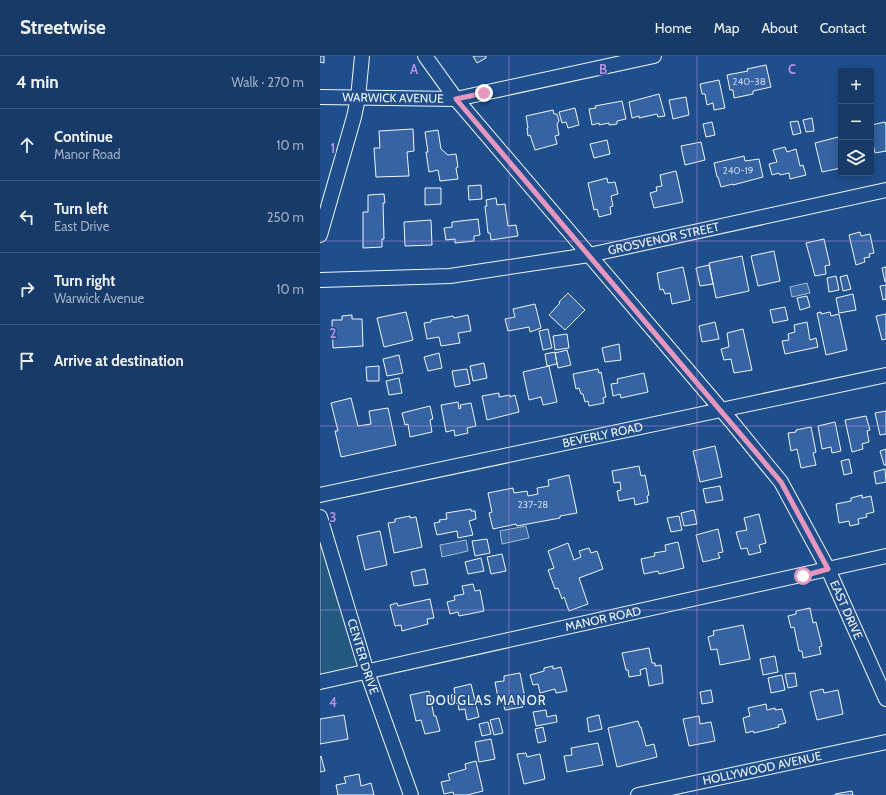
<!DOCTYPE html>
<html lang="en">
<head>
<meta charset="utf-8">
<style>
  body { margin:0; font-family:Cabin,sans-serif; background:#244571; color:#f1f3f6 }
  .controls { position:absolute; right:12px; top:12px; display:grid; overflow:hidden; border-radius:4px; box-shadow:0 2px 10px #0003 }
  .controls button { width:36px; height:36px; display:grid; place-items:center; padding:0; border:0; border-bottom:1px solid #36547d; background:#173a69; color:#f1f3f6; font:20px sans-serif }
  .stop { position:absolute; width:12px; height:12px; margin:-9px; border:3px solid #e797bd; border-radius:50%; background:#fff }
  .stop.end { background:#e797bd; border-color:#fff; box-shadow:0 1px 4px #0008 }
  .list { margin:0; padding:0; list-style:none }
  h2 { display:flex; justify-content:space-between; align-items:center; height:52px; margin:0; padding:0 16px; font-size:17px }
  h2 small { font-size:13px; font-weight:400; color:#9eadc0 }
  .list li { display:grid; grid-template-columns:26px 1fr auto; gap:12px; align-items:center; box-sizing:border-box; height:72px; padding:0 16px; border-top:1px solid #36547d }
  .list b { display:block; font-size:15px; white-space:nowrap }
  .list p { margin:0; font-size:13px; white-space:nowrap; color:#9eadc0 }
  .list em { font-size:13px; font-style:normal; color:#9eadc0 }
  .icon { flex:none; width:22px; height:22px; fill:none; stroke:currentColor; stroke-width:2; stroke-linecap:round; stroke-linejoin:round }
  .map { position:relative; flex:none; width:566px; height:739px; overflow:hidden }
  header { display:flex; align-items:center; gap:24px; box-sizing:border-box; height:56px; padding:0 20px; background:#173a69; border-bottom:1px solid #36547d }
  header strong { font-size:19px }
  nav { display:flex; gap:22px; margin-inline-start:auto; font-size:14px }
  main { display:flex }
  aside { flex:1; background:#173a69 }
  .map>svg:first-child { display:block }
</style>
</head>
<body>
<header>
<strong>Streetwise</strong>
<nav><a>Home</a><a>Map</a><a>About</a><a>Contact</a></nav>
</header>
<main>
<aside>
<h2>4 min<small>Walk · 270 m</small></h2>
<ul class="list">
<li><svg class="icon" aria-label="ahead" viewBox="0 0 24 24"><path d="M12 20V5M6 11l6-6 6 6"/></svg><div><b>Continue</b><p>Manor Road</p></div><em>10 m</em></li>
<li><svg class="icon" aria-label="left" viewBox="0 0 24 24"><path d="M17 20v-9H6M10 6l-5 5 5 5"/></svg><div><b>Turn left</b><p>East Drive</p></div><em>250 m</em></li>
<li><svg class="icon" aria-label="right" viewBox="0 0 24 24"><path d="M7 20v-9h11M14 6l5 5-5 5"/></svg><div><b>Turn right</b><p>Warwick Avenue</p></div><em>10 m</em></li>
<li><svg class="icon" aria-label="arrive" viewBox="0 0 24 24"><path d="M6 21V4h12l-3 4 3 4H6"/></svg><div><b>Arrive at destination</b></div></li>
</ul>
</aside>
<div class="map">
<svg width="566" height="739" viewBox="0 0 566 739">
  <rect width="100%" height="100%" fill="#1f4e8c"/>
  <path fill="#245a82" stroke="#a8bbd7" d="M0,459L47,616L0,626Z"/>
  <path fill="#3b69a3" stroke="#a8bbd7" d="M487,227L490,237L472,241L470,231Z
    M206,470L209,482L182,488L180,475Z
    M146,484L148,495L122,501L120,489Z"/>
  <path fill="#3563a3" stroke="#f2f6ff" d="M0,0H4V7L0,6Z
    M153,0H166V2L157,7Z
    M446,9L451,31L433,35V38L414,42L413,34H410L407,19L428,15L427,13Z
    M399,24L405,52L394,54L393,47L387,49L385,38H382L380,28Z
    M339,38L345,60L338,61L337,58L319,62V60L312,62L309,46Z
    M366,41L369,59L353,63L349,44Z
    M302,45L306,63L297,65V68L289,69V67L279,69V67L272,69L269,53L276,52L275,50Z
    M255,52L259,69L248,72L246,66L242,67L239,56Z
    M233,54L234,58H237L239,65L237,68L239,79L235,80L237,88L215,94L210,79L208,80L207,72H208L206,60Z
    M492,62L494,75L486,76L483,64Z
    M478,65L481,77L473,79L470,66Z
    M392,66L395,79L386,81L383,68Z
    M565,66L566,69V95L555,97L551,79V69Z
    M93,73L94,95L87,96L89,120L56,121L54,92H60L59,75Z
    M118,74L121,93L128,99L136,98L138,111L136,112L138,123L120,125L118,114L109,116L106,96H108L105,76Z
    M518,81L521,94V112L502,116L495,87Z
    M287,84L290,98L274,102L270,88Z
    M381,86L385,104L365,109L361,90Z
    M465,91L467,96L476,93L480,110L483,109L486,119L470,123L469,117L460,119L459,117L452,119L449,108L457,106L453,94Z
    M424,100L425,105L439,103L443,121L413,129V128L401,131L398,121H397L394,107Z
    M356,115L363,146L334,152L330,137L337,135L336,131L342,130L340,119Z
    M287,122L288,127L295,126L298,138L291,140L293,150L290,151L291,158L279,161L277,153L274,154L268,127Z
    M161,129L162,143L149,144L148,130Z
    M105,132H121V148L105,149Z
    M64,138L65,147H63L64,183H62V191L43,192V156H48V139Z
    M176,142L177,149L185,148L188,170L196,169L198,180L171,184L170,177H168L165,150H167L166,144Z
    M158,163L160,179L154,180V185L135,187V183L126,184L124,172L132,171V166Z
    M111,164L112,189L85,190L84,166Z
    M540,176L541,180L550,178L554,197L549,198L550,201L544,202L545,206L536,209L529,179Z
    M504,183L510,209L505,210L506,218L495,220L486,187Z
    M454,195L460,225L438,230L431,200Z
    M422,200L429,235L396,242L389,207Z
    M389,209L393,228L380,230L376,212Z
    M363,211L370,244L352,248L350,237L345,238L343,233L340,234L337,217Z
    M566,211V226H565L562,212Z
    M527,219L531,233L523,235L520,221Z
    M516,220L519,234L509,236L507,222Z
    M566,229V243L563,244L560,230Z
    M248,237L265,254L245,274L229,259L240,247L239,246Z
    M533,238L536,254L519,257L516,242Z
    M487,240L490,251L480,254L477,242Z
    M215,248L221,272L210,276L209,271L188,275L185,263L195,261L193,253Z
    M465,251L468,264L453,267L450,254Z
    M86,256L93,284L64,291L57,262Z
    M501,256V258L510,256L511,260L519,258L527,294L506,299L497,257Z
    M566,258V283L562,284L556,260Z
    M32,259V263H42L43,290L13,292L12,264H22V260Z
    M148,259L151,275L138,277L140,287L121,290L119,281L107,283L104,267L111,266V264L133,260L134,262Z
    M395,266L399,283L382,286L379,270Z
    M487,266L490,284L496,282L498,291L465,298L462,285L469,284L468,278L475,276L474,269Z
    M228,273L232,292L223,294L219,275Z
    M423,273L432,314L414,317L411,303L404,304L401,293L409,291L407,277Z
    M247,278L249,292L235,294L233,280Z
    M299,288L301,304L285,306L282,292Z
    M247,294L251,309L238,312L235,297Z
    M235,296L237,308L227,310L225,298Z
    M119,297L122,312L108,315L104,301Z
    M79,299L83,317L67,320L63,303Z
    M164,307L167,322L153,325L150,310Z
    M59,310V325H47L46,311Z
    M229,310L237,346L223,349L221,341L209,344L203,316Z
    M147,313L150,328L135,331L132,315Z
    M278,313L279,317L281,316L286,341L283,342L284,347L269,350L268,345L265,346L263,338H261L259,332L256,333L253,318Z
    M324,317L328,336L301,342L300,338L293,340L291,328L298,327L297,323Z
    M79,322L82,337L69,339L66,325Z
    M179,337V341L190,339V341L195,339L199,356L167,364L162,340Z
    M31,342L38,370L51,368L49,355L68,352L76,389L21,401L15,375H18L11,347Z
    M138,346L139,353L141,352L140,349L151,347L156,370L147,372L148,377L135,380L134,374L126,376L121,349Z
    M110,350L113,363L110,364L112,376L90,381L88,368L85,369L82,357Z
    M566,355V378L560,379L555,357Z
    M546,360L550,374L547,375L549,386L542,388L543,393L532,396L525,364Z
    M515,366L521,395L512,397L511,391L502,393L498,370Z
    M491,371L496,396L493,397L496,409L481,412L477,393L471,395L468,377L476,376V374Z
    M395,390L402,421L380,426L373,395Z
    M566,393V409H564L560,395Z
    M529,403L532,417L524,419L521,405Z
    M319,410L321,420L325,419L329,439L327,440L328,446L315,449L314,442L299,445L297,435L301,434L300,426L294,427L292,415Z
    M565,413L566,426L556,428L554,416Z
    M249,419L257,457L240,460V462L197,470L196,468L173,473L169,457L172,456L168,437L193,432L194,437L207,435L208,440L218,438L217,432L229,430L228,424Z
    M400,430L403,444L386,447L383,433Z
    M542,439V442L551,440L554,456L546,458L547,461L538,463L539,468L530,470L529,465L519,467L516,448L531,445V442Z
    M151,453V455H155L156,463L149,465L153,479L138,482L137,475L117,479L114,467L120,466L119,464L127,463L126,457Z
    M374,454L377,468L364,470L361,457Z
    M439,458L446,487L439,489L441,496L429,499L427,492L421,493L416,476L427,474L424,462Z
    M90,460V462L96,461L102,491L74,497L68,467L75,466V463Z
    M359,460L362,474L351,476L347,462Z
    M398,473L403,496L398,497L400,502L383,506L376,479Z
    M60,475L67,509L45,514L37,480Z
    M167,483L170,497L155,500L152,485Z
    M358,486L364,512L339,518L338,515L324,518L321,503L335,500L334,497L346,495L345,489Z
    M248,487L254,504L261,501L259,495L269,492L271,497L277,495L283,513L259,522L268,548L249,555L244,541L242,543L238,532L235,533L228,514L234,512L228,495Z
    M182,498L186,515L171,518L167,501Z
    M161,502L164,515L148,518L145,506Z
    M105,513L108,528L94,530L91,516Z
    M153,528L155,535L160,534L164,555L139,560L138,556L130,558L127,546L135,544L134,540L144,538L142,530Z
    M110,543L114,562L107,563L108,568L82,575L81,569L75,570L70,549L77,547L78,550Z
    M490,552L493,567L496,566L502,590L499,591L501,598L483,602L482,595H479L474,571L471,572L468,560L476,558V555Z
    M423,569L430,603L400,609L397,593L391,594L388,581L394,579L393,575Z
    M329,592L332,607H335V610L341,609L343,627L329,630L326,612L320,614L321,619L309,621L308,614H306L302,597Z
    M455,600L458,616L443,619L440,603Z
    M233,610V613L241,611L247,635L236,637L235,633L220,637L218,628L213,629L210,619L224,615V612Z
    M200,617L205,642L201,643L203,651L185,654L183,646L179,647L175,626L184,625V620Z
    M475,617L477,630L468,632L465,618Z
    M462,619L465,634L451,637L448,622Z
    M151,628L159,661L147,664L145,653L139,654L138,647L133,648L131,639L135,638L134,632Z
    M503,633L504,637L518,634L523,658L497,664L490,636Z
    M391,634L393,646L382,648L380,636Z
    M109,635L114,660H116L120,675L105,678L101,664L96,665L90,639Z
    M446,648L447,654L455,652V654L462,653L466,667L458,669L459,671L434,677L433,675L426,677L423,662L430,660L428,652Z
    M226,654L227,661L236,659L237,666L216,670L213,656Z
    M24,659L28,683L0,688V663Z
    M279,659L282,673L269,676L267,662Z
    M379,660L380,668L391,666L395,685L369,690L363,663Z
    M179,662L183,677L174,679L170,664Z
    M318,665L320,671H321L326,690L334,688L337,701L297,711L288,672Z
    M168,666L171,678L162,680L159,668Z
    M223,671L226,685L218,687L215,673Z
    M171,683L175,703L159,706L155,686Z
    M278,687L283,709L247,716L244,700L252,699L251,692Z
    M206,697L207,701L220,698L225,723L204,728L197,698Z
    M1,700L5,715L0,716V701Z
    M156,705L163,735L147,739H134L133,736L124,738L121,726L130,724L128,718L146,713L145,708Z
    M39,718L41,730L51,727L54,739H18L16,729L26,727L24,721Z
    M532,735L533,739H515V738Z"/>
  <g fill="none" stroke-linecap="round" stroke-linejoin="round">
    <defs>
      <g id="street">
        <path id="s1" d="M105,0L136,43L411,365L461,426L508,513L566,643"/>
        <path id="s2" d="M0,41L136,43L334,0"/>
        <path d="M0,179L34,61L38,42L42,0"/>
        <path id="s3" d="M0,224L130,220L269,199L566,134"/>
        <path id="s4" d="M0,439L566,319"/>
        <path id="s5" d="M0,461L47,616L91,739"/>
        <path id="s6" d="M0,626L566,500"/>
        <path id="s7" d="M318,739L566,686"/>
      </g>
    </defs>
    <use href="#street" stroke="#f2f6ff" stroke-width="16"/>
    <use href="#street" stroke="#1f4e8c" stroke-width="14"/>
  </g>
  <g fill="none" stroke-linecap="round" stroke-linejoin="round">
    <path stroke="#e797bd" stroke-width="5" d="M164,37L136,43L461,426L508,513L483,520"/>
  </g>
  <path fill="none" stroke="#b691df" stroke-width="1" stroke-opacity="0.55" d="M189,0V739M377,0V739M0,185H566M0,370H566M0,554H566"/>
  <g text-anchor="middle" stroke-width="3" stroke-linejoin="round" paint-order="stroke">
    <g font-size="10" fill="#c3d1e8">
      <text x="429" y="29">240-38</text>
      <text x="418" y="118">240-19</text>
      <text x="213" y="452">237-28</text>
    </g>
    <g font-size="12" fill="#f2f6ff" stroke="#1f4e8c">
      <text dy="4" stroke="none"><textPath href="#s2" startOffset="73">WARWICK AVENUE</textPath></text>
      <text dy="4" stroke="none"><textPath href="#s3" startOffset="347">GROSVENOR STREET</textPath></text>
      <text dy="4" stroke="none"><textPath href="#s4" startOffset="289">BEVERLY ROAD</textPath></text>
      <text dy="4" stroke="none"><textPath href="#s1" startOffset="699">EAST DRIVE</textPath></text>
      <text dy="4" stroke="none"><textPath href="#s6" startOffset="290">MANOR ROAD</textPath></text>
      <text dy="4" stroke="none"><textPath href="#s5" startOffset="146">CENTER DRIVE</textPath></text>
      <text dy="4" stroke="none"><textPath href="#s7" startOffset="127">HOLLYWOOD AVENUE</textPath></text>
    </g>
    <g font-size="13" letter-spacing="1" fill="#f2f6ff" stroke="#1f4e8c">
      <text x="166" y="649">DOUGLAS MANOR</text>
    </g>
  </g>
  <g font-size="13" text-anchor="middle" font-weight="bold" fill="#b691df" stroke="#1f4e8c" stroke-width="3" stroke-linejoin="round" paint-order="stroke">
    <text x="94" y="18">A</text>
    <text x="283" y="18">B</text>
    <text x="472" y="18">C</text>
    <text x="13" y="97">1</text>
    <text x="13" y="282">2</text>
    <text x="13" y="466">3</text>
    <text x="13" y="651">4</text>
  </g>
</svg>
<div class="controls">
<button>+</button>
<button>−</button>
<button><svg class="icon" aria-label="layers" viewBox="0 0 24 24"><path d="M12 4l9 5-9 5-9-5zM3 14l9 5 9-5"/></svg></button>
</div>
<div class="stop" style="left:483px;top:520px"></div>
<div class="stop end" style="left:164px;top:37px"></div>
</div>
</main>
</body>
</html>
